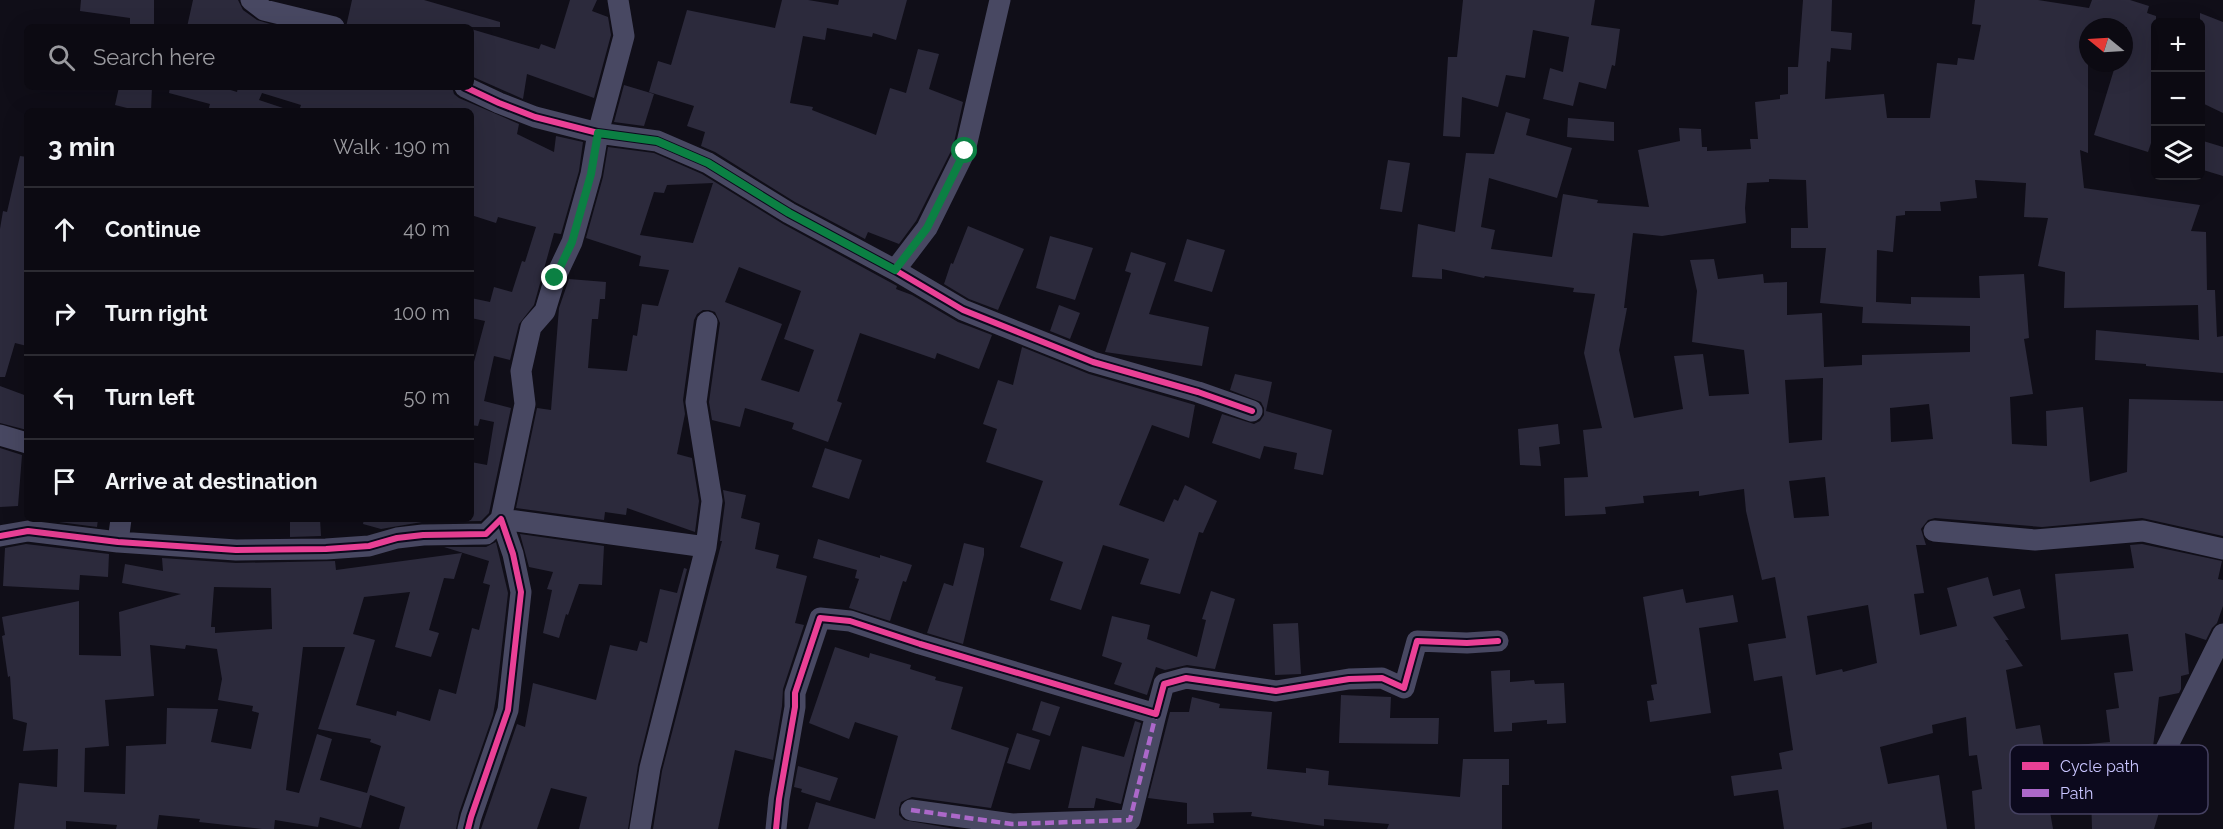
<!DOCTYPE html>
<html lang="en">
<head>
<meta charset="utf-8">
<style>
  body { margin:0; font-family:Raleway,sans-serif; background:#1a1820; color:#f1f3f6 }
  .controls { position:absolute; right:18px; top:18px; display:grid; overflow:hidden; border-radius:9px; box-shadow:0 6px 24px #0002 }
  .controls button { width:54px; height:54px; display:grid; place-items:center; padding:0; border:0; border-bottom:2px solid #2c2b32; background:#0c0a12; color:#f1f3f6; font:30px sans-serif }
  .compass { position:absolute; left:2079px; top:18px; width:54px; height:54px; border-radius:50%; background:#0c0a12; box-shadow:0 6px 24px #0002; rotate:288deg }
  .stop { position:absolute; width:18px; height:18px; margin:-14px; border:4px solid #0b8043; border-radius:50%; background:#fff }
  .stop.end { background:#0b8043; border-color:#fff; box-shadow:0 2px 6px #0008 }
  .list { margin:0; padding:0; list-style:none }
  h2 { display:flex; justify-content:space-between; align-items:center; height:78px; margin:0; padding:0 24px; font-size:26px }
  h2 small { font-size:20px; font-weight:400; color:#9a9a9f }
  .list li { display:grid; grid-template-columns:39px 1fr auto; gap:18px; align-items:center; box-sizing:border-box; height:84px; padding:0 24px; border-top:2px solid #2c2b32 }
  .list b { display:block; font-size:22px; white-space:nowrap }
  .list em { font-size:20px; font-style:normal; color:#9a9a9f }
  .icon { flex:none; width:33px; height:33px; fill:none; stroke:currentColor; stroke-width:2; stroke-linecap:round; stroke-linejoin:round }
  .map { position:relative; flex:none; width:2223px; height:829px; overflow:hidden }
  .search { position:absolute; background:#0c0a12; box-shadow:0 6px 24px #0002; left:24px; top:24px; width:450px; height:66px; display:flex; align-items:center; gap:15px; box-sizing:border-box; padding:0 21px; border-radius:9px; color:#9a9a9f; font-size:22px }
  .panel { position:absolute; background:#0c0a12; box-shadow:0 6px 24px #0002; left:24px; top:108px; width:450px; height:414px; border-radius:9px }
  .map>svg:first-child { display:block }
</style>
</head>
<body>
<div class="map">
<svg width="2223" height="829" viewBox="0 0 2223 829">
  <rect width="100%" height="100%" fill="#100e18"/>
  <path fill="#2c2a3c" fill-rule="evenodd" d="M81,0H154V25L130,24V18L80,11Z
    M193,0H238L243,10L257,20L280,27H187Z
    M352,0H424L500,22V27H346Z
    M570,0H597L592,11L608,17L611,35L594,98L527,74L523,99L471,76V29L539,49L541,44L555,49Z
    M782,0H808L838,5L839,0H907L896,40L873,33L872,37L827,28L825,40L803,36L790,103L813,107L812,110L876,135L890,88L906,93L918,49L939,54L929,89L963,102L953,147L916,221L899,244L868,232L865,239L795,202L715,152L701,146L705,132L687,126L694,106L649,92L658,61L671,65L687,10L775,28Z
    M1463,0H1595L1591,25L1620,29L1615,66L1612,65L1606,89L1579,82L1573,106L1543,99L1550,68L1563,72L1569,37L1533,30L1525,78L1506,75L1498,107L1462,97L1460,137L1443,136L1448,57H1457Z
    M1803,0H1832L1831,31L1852,33L1851,50L1831,48L1830,62L1827,61L1825,99L1884,94L1887,118H1930L1937,63L1957,65L1958,58L1974,60L1981,25L1972,24L1975,0H2038L2089,8L2092,0H2130L2149,6L2147,13L2156,16V128L2148,152L2094,135L2116,63H2124V38L2127,27H2088V153L2080,150L2084,188L2200,205L2191,231L2206,232L2207,290H2215L2217,337L2223,336V373L2146,366V364L2095,360L2096,330L2199,340L2198,305L2064,308L2065,272L2038,266L2048,218L2024,217L2026,183L1975,180L1977,198L1940,202L1941,211H1905V215L1896,216L1893,252L1877,250L1876,302L1911,304V297L1980,298L1979,276L2024,274L2029,338L2024,339L2033,394L2010,397L2012,444L2047,446L2046,411L2083,407L2090,482L2127,472L2129,399L2223,401V536L2142,518L2042,527L1935,518L1928,520L1921,529L1926,545H1916L1924,593L1914,594L1920,635L1957,626L1947,588L1988,577L1993,596L2020,589L2025,608L1993,617L2009,640H2005L2023,666L2006,670L2016,729L2040,725L2044,748L2110,742L2106,710L2119,708L2114,673L2133,671L2128,634L2061,640L2055,574L2134,568L2130,545L2142,544L2222,561L2218,579L2223,580V606L2217,623L2212,628L2206,640L2185,633L2189,674L2181,676V689L2179,693L2159,697L2153,747L2148,756L2149,767L2142,790L2164,796L2154,829H2092L2091,794L2055,792L2057,804L2049,806L2053,829H1975L1972,791L1982,789L1977,755L1969,756L1966,717L1932,725L1933,733L1880,747L1888,784L1939,775L1947,829H1872V822L1839,829H1784L1778,790L1734,796L1731,776L1782,769L1779,753L1793,750L1782,676L1754,681L1748,644L1786,638L1775,577L1762,580L1746,511L1744,489L1699,496V491L1643,496L1644,503L1605,507L1606,514L1565,516L1564,478L1588,477L1583,430L1602,428L1584,353L1595,294L1573,292L1574,288L1485,276L1484,278L1442,269V279L1412,277L1418,224L1455,232L1466,153L1494,154L1506,112L1530,119L1526,135L1572,148L1557,198L1489,178L1481,227L1495,230L1491,249L1552,257L1563,194L1598,200L1597,203L1649,207L1638,150L1680,141L1679,128L1701,129L1702,147H1707V151L1751,149L1750,139H1758L1755,102L1780,99V95L1788,94V67H1798ZM1769,179L1806,180L1808,228H1791V248H1826L1820,303L1863,307L1862,323L1970,326V352L1862,355V365L1824,367L1822,313L1787,315V282L1764,283L1763,274L1718,279L1714,259L1690,260L1697,291L1692,342L1744,350L1749,394L1709,396L1703,354L1674,356L1683,409L1634,418L1619,350L1627,308H1624L1633,233L1662,236L1746,223L1745,208L1747,183L1769,182ZM1823,378L1822,440L1789,443L1785,380ZM1929,404L1933,439L1891,442L1890,408ZM1825,477L1829,516L1794,518L1789,481ZM1868,605L1877,663L1843,672L1842,669L1816,675L1807,616Z
    M2200,13L2223,22V113L2200,102Z
    M624,85L654,94L644,126L614,122Z
    M119,87H152L151,111H139L115,105Z
    M170,87H221L237,92L238,87H452L454,94L459,98L519,124L517,134L554,152L556,136L583,142L579,171L561,234L554,233L534,305L519,324L510,360L494,356L484,401L511,408L489,513L481,521L422,522L381,529L363,524L364,519H471V462L487,465L494,422L480,419L478,426L471,425V373L485,321L471,318V298L490,302L494,287L512,292L522,261L525,262L536,227L498,217L496,223L471,215V111H299L301,105L262,93L259,100L283,108V111H208L210,104L169,93Z
    M1568,118L1614,122V141L1567,137Z
    M2200,140L2223,147V176L2200,169Z
    M608,147L654,153L702,174L783,224L897,286L896,289L912,295L958,322L992,335L979,369L937,353L935,359L860,333L837,401L842,403L828,442L792,429L794,423L745,408L740,427L712,420L709,402L720,323L715,312L709,310H703L697,314L694,320L683,400L685,414L677,454L692,458L699,501L695,532L627,508L626,515L605,512L604,520L516,508L537,408L551,410L559,308L569,279L606,282L605,299H600L598,319H592L588,368L627,371L633,335L637,336L642,304L658,306L669,270L639,266L641,256L586,238L603,177ZM713,183L693,243L640,235L654,192L664,193L667,185ZM739,267L801,291L784,339L814,350L799,392L761,380L782,324L725,302Z
    M20,156L27,157V346L15,343L5,377H0V229L3,211L7,212Z
    M1388,160L1410,163L1402,212L1380,209Z
    M968,226L1024,249L998,310L969,299L944,284L951,263L953,264Z
    M1050,236L1093,248L1075,300L1036,288Z
    M1187,239L1225,250L1212,292L1174,281Z
    M1131,252L1166,263L1149,314L1209,327L1202,366L1105,352L1131,273L1125,271Z
    M1059,305L1080,313L1070,339L1050,331Z
    M1022,347L1089,374L1195,405L1189,438L1152,425L1119,505L1164,522L1174,499L1178,501L1185,485L1217,501L1203,533L1199,532L1180,594L1140,584L1149,559L1103,545L1081,610L1050,600L1063,562L1020,547L1043,481L986,462L997,429L983,424L998,380L1013,385Z
    M1235,374L1272,382L1266,411L1332,430L1323,475L1294,469L1297,453L1264,446L1260,459L1212,443L1222,414L1254,424L1260,421L1264,415V408L1261,402L1230,390Z
    M0,386L27,396V430L0,423Z
    M1558,424L1560,444L1539,447L1541,466L1520,465L1518,429Z
    M0,448L22,455L18,506L0,507Z
    M825,448L862,460L849,499L812,487Z
    M723,490L746,495L741,518L760,523L755,549L779,555L776,568L807,576L795,623L804,625L783,689L782,706L773,760L735,750L718,829H653L662,771L722,541H720L725,503Z
    M36,519H98L97,527Z
    M290,519H320L321,536L290,537Z
    M520,534L604,546L602,585L579,584L568,615L566,614L559,638L543,633L552,590L547,589L553,572L529,567Z
    M818,539L880,558V555L912,565L906,582L903,581L890,621L849,608L859,579L855,578L857,570L813,558Z
    M496,542L508,593L496,698L493,715L459,813L456,829H399L405,807L370,795L361,828L320,817L318,827L275,820L274,829H262L199,822L200,819L159,815L157,829H116L117,825L66,821V829H14L19,783L57,787L58,749L23,751L27,723L13,719L10,676L8,677L2,636L5,635L2,617L79,601V655L121,656L119,612L181,594L122,583L125,564L163,571L162,558L236,563L335,561L336,570L462,553L454,579L444,578L429,630L439,633L431,657L395,647L410,592L364,597L353,634L375,640L356,705L396,716L397,711L430,721L439,689L456,694L472,628L479,630L490,585L483,583L489,561L444,547H486ZM214,587L271,588L272,629L215,633V627H211ZM150,645L185,649L186,645L217,649L222,679L218,700L253,706L252,711L259,713L251,749L211,742L218,709L167,708L166,744L126,746L125,794L84,792L85,748L109,746L105,700L154,696ZM303,647H345L318,729L371,739L370,742L381,746L367,793L320,780L332,739L317,734L299,793L286,790Z
    M964,543L984,548V555L963,644L927,633L944,583L953,586Z
    M26,544L109,554L108,577L80,575L79,590L3,586L5,548Z
    M684,568L687,569L638,765L628,829H579L587,797L551,788L537,829H481L517,724L525,727L533,683L596,700L610,645L637,651L640,641L647,643L660,589L677,593Z
    M1683,589L1686,603L1733,595L1738,622L1699,628L1711,713L1650,722L1647,701L1654,700L1651,685L1657,684L1643,597Z
    M1211,591L1235,599L1215,669L1187,665L1165,670L1156,667L1147,695L1114,684L1122,663L1102,656L1112,616L1150,625L1147,639L1197,657L1206,620L1202,619Z
    M1298,623L1301,674L1275,675L1273,624Z
    M835,647L869,658L870,653L911,665L910,669L936,677L935,680L963,687L951,729L1009,748L991,808L912,797L901,802L899,808V815L904,820L955,829H808L816,802L875,819L898,736L855,722L849,739L809,723Z
    M1510,670V682L1534,680L1535,684L1564,683L1566,723L1547,724V720L1512,723V731L1494,732L1491,671Z
    M1341,695L1391,697L1390,718H1439L1438,744L1339,743Z
    M1192,697L1220,704L1219,708L1272,712L1267,769L1306,773V768L1329,771L1328,785L1460,797L1463,759H1509V785H1502V829H1387L1389,824L1324,819V826L1251,816L1252,812L1213,813L1214,823L1187,824V803L1148,798L1170,712H1189Z
    M1041,701L1060,707L1050,736L1032,730Z
    M1135,721L1141,723L1121,804L1096,798L1094,808H1068L1082,746L1124,757Z
    M1017,733L1040,740L1030,770L1007,763Z
    M798,766L838,778L830,801L801,792L802,789L794,787Z"/>
  <g fill="none" stroke-linecap="round" stroke-linejoin="round">
    <path stroke="#484862" stroke-width="21" d="M251,0L264,10L334,27
      M618,0L624,36L598,133L591,174L572,242L555,278L545,311L531,327L521,371L525,404L501,519L706,547
      M465,87L499,103L535,117L598,133L657,141L708,163L789,213L895,270L963,310L1093,362L1198,392L1252,411
      M895,270L927,228L965,151L1000,0
      M0,435L27,443
      M1934,531L2035,540L2143,531L2223,549
      M0,536L28,531L118,542L236,550L326,549L369,546L397,538L423,535L486,534L501,519L513,554L521,592L508,710L471,817L468,829
      M118,542L121,519
      M2160,761L2223,634
      M911,810L1012,824L1130,820L1156,714
      M640,829L650,768L706,547L712,501L696,402L707,322
      M776,829L779,799L795,707V693L820,618L850,621L920,644L1156,714L1164,684L1186,678L1276,691L1349,679L1382,678L1404,688L1417,641L1467,643L1498,641"/>
    <path stroke="#ac68c9" stroke-width="4.5" stroke-dasharray="9 4.5" stroke-linecap="butt" d="M911,810L1012,824L1130,820L1156,714"/>
    <defs>
      <path id="cycleway" d="M465,87L499,103L535,117L598,133L657,141L708,163L789,213L895,270L963,310L1093,362L1198,392L1252,411
        M0,536L28,531L118,542L236,550L326,549L369,546L397,538L423,535L486,534L501,519L513,554L521,592L508,710L471,817L468,829
        M776,829L779,799L795,707V693L820,618L850,621L920,644L1156,714L1164,684L1186,678L1276,691L1349,679L1382,678L1404,688L1417,641L1467,643L1498,641"/>
    </defs>
    <use href="#cycleway" stroke="#0c091d" stroke-width="10"/>
    <use href="#cycleway" stroke="#ea4096" stroke-width="6"/>
  </g>
  <g fill="none" stroke-linecap="round" stroke-linejoin="round">
    <path stroke="#0b8043" stroke-width="8" d="M555,278L572,242L591,174L598,133L657,141L708,163L789,213L895,270L927,228L965,151"/>
  </g>
  <rect x="2010" y="745" width="198" height="69" rx="9" fill="#0c091d" stroke="#454161" stroke-width="1.5"/>
  <rect x="2022" y="762" width="27" height="8" fill="#ea4096"/>
  <rect x="2022" y="789" width="27" height="8" fill="#ac68c9"/>
  <g font-size="16" fill="#c9c5ff">
    <text x="2060" y="772">Cycle path</text>
    <text x="2060" y="799">Path</text>
  </g>
</svg>
<div class="controls">
<button>+</button>
<button>−</button>
<button><svg class="icon" aria-label="layers" viewBox="0 0 24 24"><path d="M12 4l9 5-9 5-9-5zM3 14l9 5 9-5"/></svg></button>
</div>
<svg class="compass" viewBox="-18 -18 36 36"><path d="M0-13l5 13h-10z" fill="#e53935"/><path d="M0 13l5-13h-10z" fill="#9a9a9f"/></svg>
<div class="stop" style="left:965px;top:151px"></div>
<div class="stop end" style="left:555px;top:278px"></div>
<div class="search"><svg class="icon" aria-label="search" viewBox="0 0 24 24"><circle cx="10" cy="10" r="6"/><path d="M15 15l6 6"/></svg>Search here</div>
<section class="panel">
<h2>3 min<small>Walk · 190 m</small></h2>
<ul class="list">
<li><svg class="icon" aria-label="ahead" viewBox="0 0 24 24"><path d="M12 20V5M6 11l6-6 6 6"/></svg><div><b>Continue</b></div><em>40 m</em></li>
<li><svg class="icon" aria-label="right" viewBox="0 0 24 24"><path d="M7 20v-9h11M14 6l5 5-5 5"/></svg><div><b>Turn right</b></div><em>100 m</em></li>
<li><svg class="icon" aria-label="left" viewBox="0 0 24 24"><path d="M17 20v-9H6M10 6l-5 5 5 5"/></svg><div><b>Turn left</b></div><em>50 m</em></li>
<li><svg class="icon" aria-label="arrive" viewBox="0 0 24 24"><path d="M6 21V4h12l-3 4 3 4H6"/></svg><div><b>Arrive at destination</b></div></li>
</ul>
</section>
</div>
</body>
</html>
